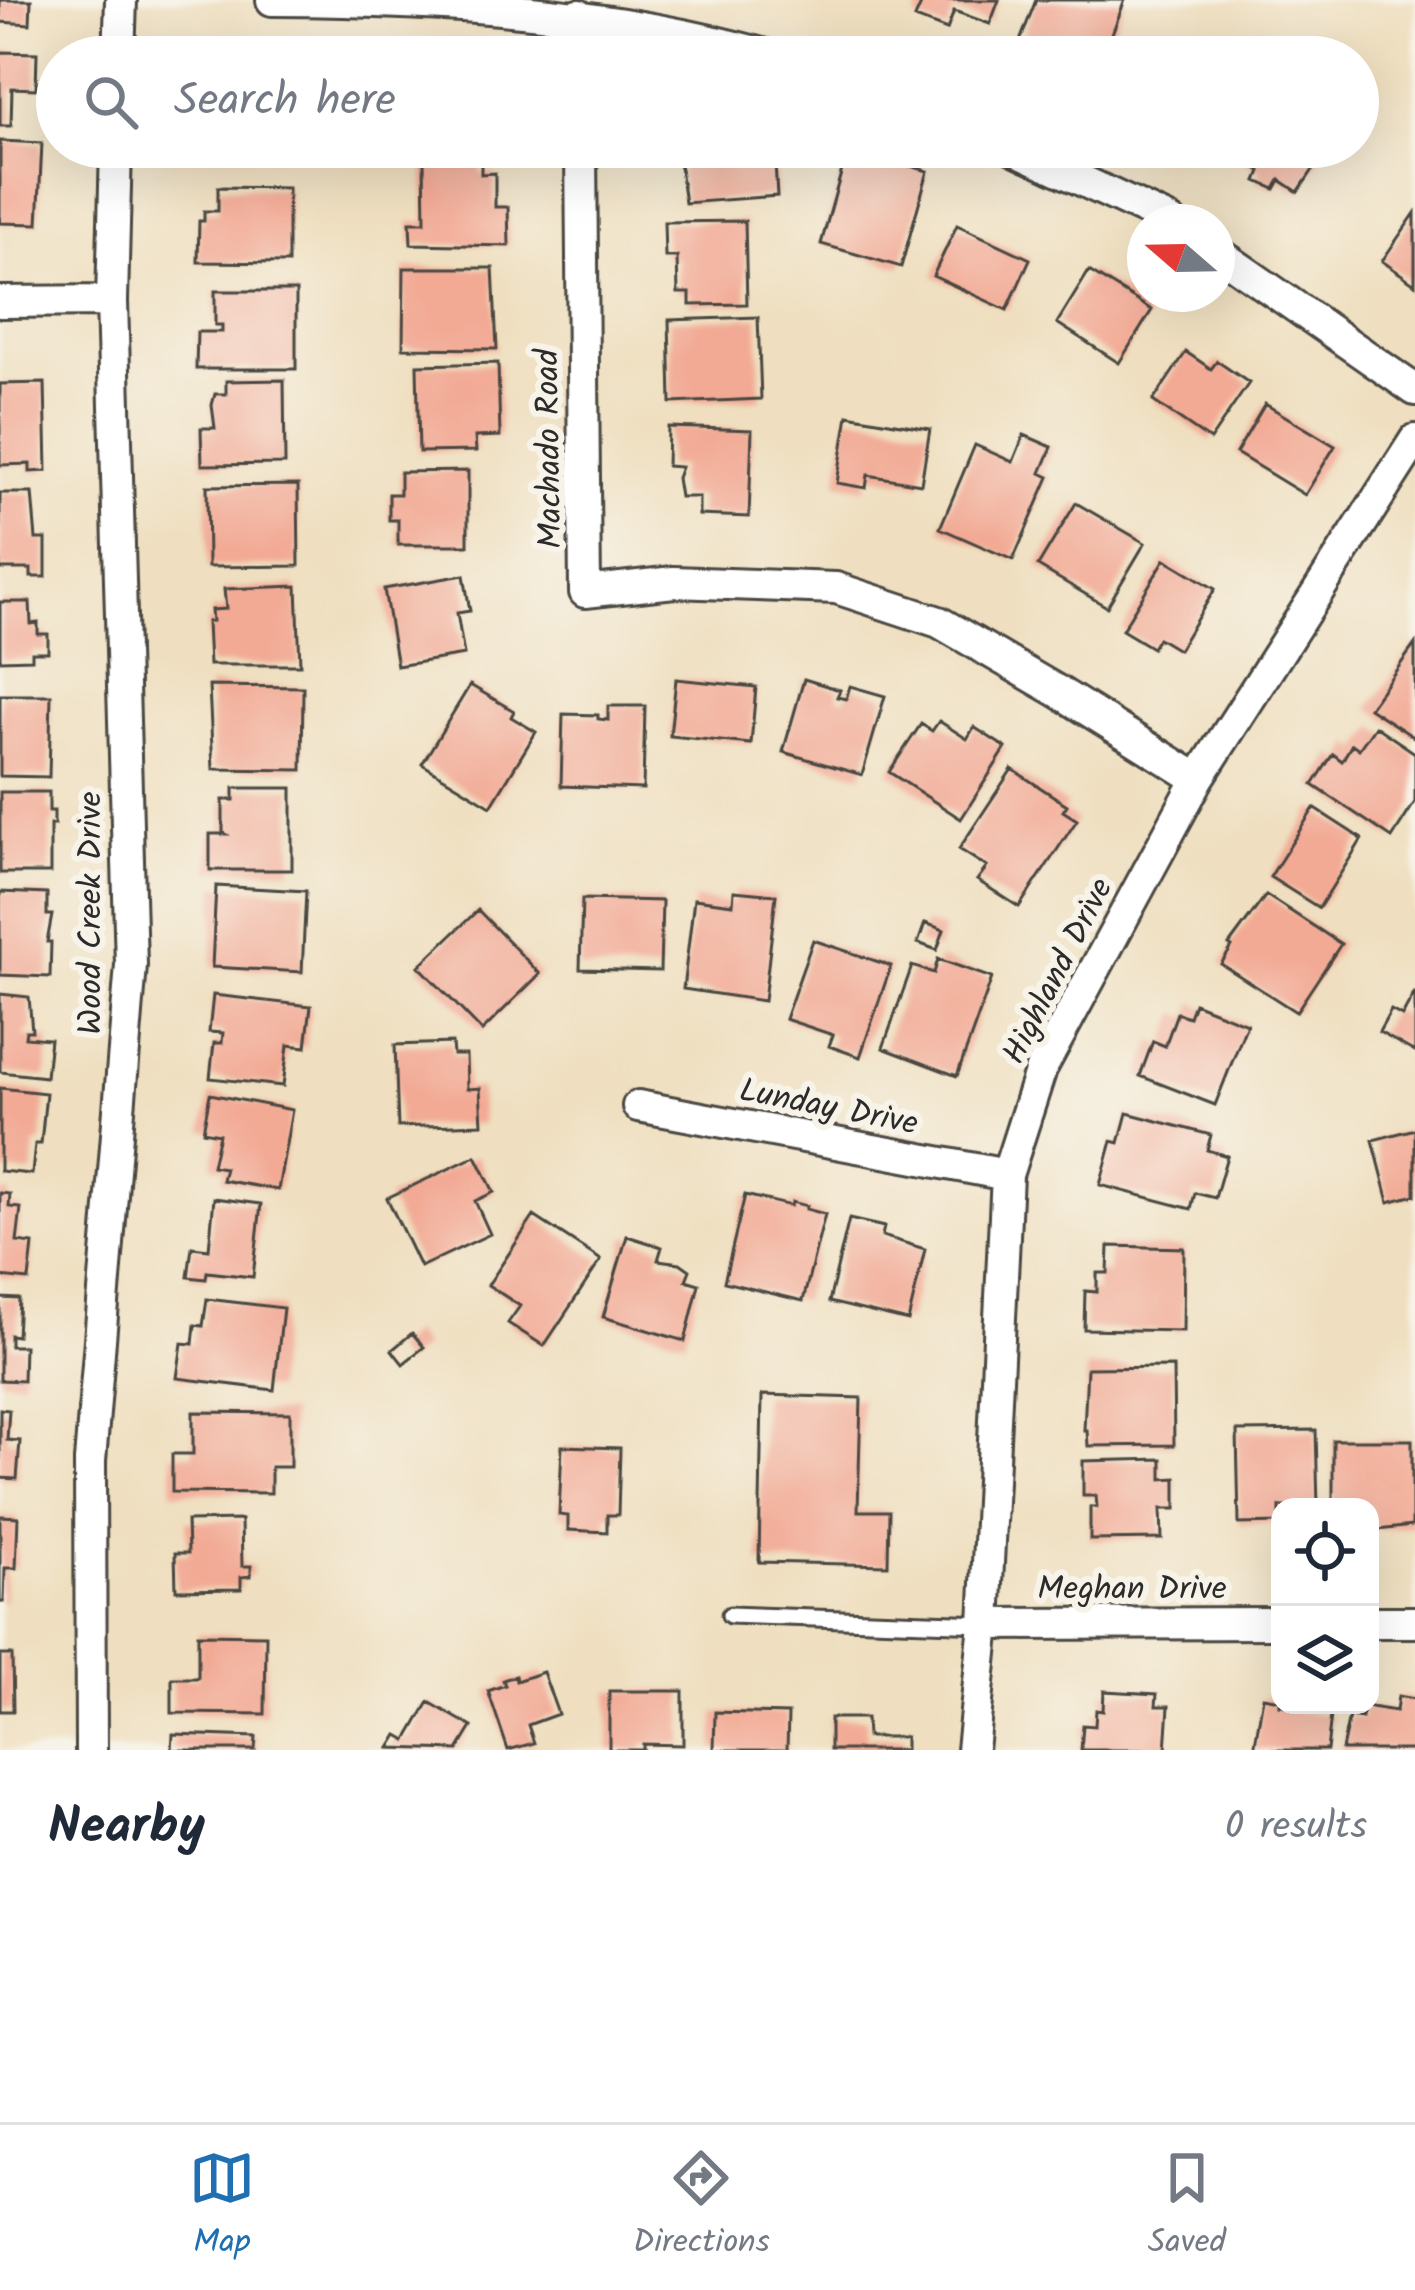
<!DOCTYPE html>
<html lang="en">
<head>
<meta charset="utf-8">
<style>
  body { margin:0; font-family:Kalam,sans-serif; background:#f6f6f7; color:#1f2937 }
  .controls { position:absolute; right:36px; bottom:36px; display:grid; overflow:hidden; border-radius:24px; box-shadow:0 12px 48px #0002 }
  .controls button { width:108px; height:108px; display:grid; place-items:center; padding:0; border:0; border-bottom:3px solid #e0e1e3; background:#fff; color:#1f2937; font:60px sans-serif }
  .compass { position:absolute; left:1127px; top:204px; width:108px; height:108px; border-radius:50%; background:#fff; box-shadow:0 12px 48px #0002; rotate:290deg }
  .list { margin:0; padding:0; list-style:none }
  h2 { display:flex; justify-content:space-between; align-items:center; height:156px; margin:0; padding:0 48px; font-size:51px }
  h2 small { font-size:39px; font-weight:400; color:#747a83 }
  .icon { flex:none; width:66px; height:66px; fill:none; stroke:currentColor; stroke-width:2; stroke-linecap:round; stroke-linejoin:round }
  .map { position:relative; flex:none; width:1415px; height:1750px; overflow:hidden }
  .search { position:absolute; background:#fff; box-shadow:0 12px 48px #0002; left:36px; right:36px; top:36px; height:132px; display:flex; align-items:center; gap:30px; box-sizing:border-box; padding:0 42px; border-radius:66px; color:#747a83; font-size:45px }
  .sheet { height:372px; background:#fff }
  nav { display:flex; justify-content:space-around; align-items:center; box-sizing:border-box; height:168px; border-top:3px solid #e0e1e3; background:#fff; font-size:33px; color:#747a83 }
  nav a { display:grid; justify-items:center; gap:6px }
  nav .on { color:#1f6fb2 }
  .map>svg:first-child { display:block }
</style>
</head>
<body>
<div class="map">
<svg width="1415" height="1750" viewBox="0 0 1415 1750">
  <rect width="100%" height="100%" fill="#f7f3e8"/>
  <filter id="ink" filterUnits="userSpaceOnUse"><feTurbulence type="fractalNoise" baseFrequency=".00833" numOctaves="2"/><feDisplacementMap in="SourceGraphic" scale="24" xChannelSelector="R" yChannelSelector="G"/><feConvolveMatrix kernelMatrix="1 2 1 2 8 2 1 2 1" color-interpolation-filters="sRGB"/></filter>
  <filter id="wash" filterUnits="userSpaceOnUse"><feTurbulence type="fractalNoise" baseFrequency=".004" numOctaves="4" result="noise"/><feDisplacementMap in="SourceGraphic" scale="48" xChannelSelector="R" yChannelSelector="G"/><feGaussianBlur stdDeviation="2.7" result="paint"/><feColorMatrix in="noise" values="0 0 0 0 0 0 0 0 0 0 0 0 0 0 0 0 0 1.4 0 .05"/><feComposite in="paint" operator="in"/></filter>
  <g filter="url(#wash)">
    <rect width="100%" height="100%" fill="#efdfc0"/>
    <g id="blocks">
      <path fill="#f2aa95" d="M0,0H31L30,24L0,22Z
        M923,0H999L990,24L954,11L947,30L915,18Z
        M1036,0H1125L1103,57L1076,51L1073,57L1055,52L1053,57H1038L1017,49Z
        M0,52L37,53L36,89L12,88L11,126H0Z
        M0,141L42,143L38,224L0,223Z
        M677,147H774L777,196L685,203Z
        M1257,147H1318L1325,152L1298,192L1280,180L1275,189L1257,181L1261,171L1247,162Z
        M878,157L928,171L901,267L821,244L845,159L875,167Z
        M424,160H481V174L495,173V207H508L509,246L411,244L410,222H425Z
        M218,187L288,188V263L198,262L199,221H204V211H218Z
        M1415,213V284L1382,261Z
        M745,221L747,304L690,305V293H678L677,257H665L664,222Z
        M957,225L1030,259L1007,310L933,276Z
        M404,268H493L497,349L403,348Z
        M1089,271L1152,310L1119,363L1057,323Z
        M215,291H296V369H196L197,332H222V325H215Z
        M758,317L761,399L671,403L669,320Z
        M1186,352L1211,369L1217,361L1249,383L1210,440L1153,401Z
        M498,363L500,436L475,437L476,451L419,452L417,365Z
        M284,380L285,464L202,465L201,428H215L212,405L215,394H226V381Z
        M45,383L47,471L30,472V464L0,465V384Z
        M1265,404L1335,446L1305,495L1236,453Z
        M848,415L930,429L921,484L868,475L866,488L837,483Z
        M668,427L752,430L749,517L699,515V497H680L677,478L681,467L667,466Z
        M1024,435L1052,447L1041,473L1049,477L1013,560L940,528L975,445L1013,462Z
        M468,471V545H398V520H389V494H400V472Z
        M298,485L299,566L208,567L207,486Z
        M0,493H32L36,539H46V577H31V569H0Z
        M1076,503L1145,543L1107,607L1038,566Z
        M1165,559L1215,589L1178,650L1158,638L1152,648L1122,630Z
        M464,575L470,611L457,613L464,655L397,666L384,589Z
        M297,586L300,665H209L207,622L212,621L211,610L226,609L224,589Z
        M0,602H30L31,624L38,623V634H48V652H32V659L0,660Z
        M1415,644V738L1369,708Z
        M676,679L756,687L751,744L670,736Z
        M804,679L840,690L837,697L846,699L850,686L885,696L862,775L783,752Z
        M470,685L514,711L511,717L536,732L491,806L422,764Z
        M209,686L303,687L302,770L213,769Z
        M0,695H51L49,777L0,776Z
        M608,706H645L643,789L561,786L563,714L598,715V719L608,720Z
        M939,721L967,739L974,727L1006,748L961,819L889,772L921,724L932,731Z
        M1375,726L1415,753V802L1392,838L1313,785L1333,754L1342,761L1352,744L1359,749Z
        M1012,769L1067,805L1063,811L1077,820L1019,907L977,880L987,867L959,849Z
        M234,788H292V870H210V834H226L223,832V800H234Z
        M0,792H49V811H54V825H50V873H0Z
        M1314,808L1362,839L1319,908L1270,877Z
        M216,886L306,891L302,972L212,967Z
        M734,891L776,895L764,1001L683,989L694,899L733,904Z
        M0,892L47,894V915H52L47,942H51L50,977L0,975Z
        M1266,895L1341,944L1296,1012L1221,964L1232,947L1229,945Z
        M582,899L662,901L660,971L580,969Z
        M478,910L540,974L482,1031L419,966Z
        M925,923L944,930L937,950L918,943Z
        M813,940L891,966L860,1057L829,1046L833,1035L785,1019Z
        M938,959L992,978L957,1076L883,1048L912,966L934,973Z
        M1415,992V1052L1379,1032L1391,1010L1402,1016Z
        M0,994L29,997L32,1031H26L25,1037L50,1039L46,1077L0,1072Z
        M213,995L311,1006L306,1047L288,1045L283,1086L210,1078L214,1043H222L223,1033L209,1032Z
        M1194,1003L1247,1024L1215,1105L1140,1076L1153,1041L1165,1046L1177,1013L1189,1017Z
        M452,1043L453,1055H466L467,1089L480,1088L482,1124L398,1127L395,1045Z
        M0,1088L46,1093L41,1144H35L32,1174L0,1171Z
        M210,1094L292,1110L278,1190L222,1180L225,1168L212,1166L219,1134L203,1131Z
        M1127,1113L1211,1135L1207,1150L1227,1156L1215,1198L1195,1193L1191,1209L1100,1185L1112,1141L1119,1143Z
        M1415,1129V1195L1389,1202L1373,1140Z
        M476,1156L494,1192L475,1201L490,1234L420,1267L387,1198Z
        M0,1193L10,1194L9,1207L21,1208L17,1242L33,1244L29,1280L0,1277Z
        M745,1195L791,1206L792,1202L807,1206L806,1209L825,1214L803,1301L724,1282Z
        M214,1198L261,1204L253,1277L207,1272L206,1279L188,1277L192,1247L209,1249Z
        M534,1216L601,1260L544,1346L508,1323L520,1306L488,1285Z
        M849,1219L884,1227L882,1236L925,1249L908,1321L829,1302Z
        M627,1236L662,1247L658,1260L680,1263L690,1270L686,1280L699,1284L685,1341L603,1317Z
        M1109,1246L1184,1248L1183,1331L1084,1329L1085,1291L1097,1292V1273H1108Z
        M0,1298L19,1299L17,1336L10,1335V1346H24L23,1381L0,1380Z
        M207,1299L283,1308L274,1390L177,1378L182,1343L193,1344L195,1325L203,1326Z
        M412,1333L424,1347L403,1364L392,1350Z
        M1173,1367L1174,1445L1088,1446L1087,1430H1084L1087,1368Z
        M762,1395L861,1398L858,1511H889L888,1565L759,1562Z
        M0,1409L9,1410L7,1440L20,1441L17,1479L0,1478Z
        M193,1412L290,1413V1467H271V1493L172,1492V1454H193Z
        M1316,1430L1318,1507H1280V1523L1239,1524L1237,1431Z
        M1333,1440H1412V1526L1378,1530V1526H1370V1507H1333Z
        M562,1446L620,1448L618,1515H607V1532L568,1530V1516L559,1515Z
        M1162,1459V1479L1176,1478V1509H1161L1162,1539L1090,1540V1507H1097L1096,1496H1083V1461Z
        M0,1516L18,1517L16,1568H5L4,1602H0Z
        M241,1520L242,1566H251V1576L241,1577V1589L176,1590L175,1553H188L187,1521Z
        M198,1634L266,1635L265,1714L172,1713V1678H198Z
        M0,1655H12L13,1711H0Z
        M543,1672L558,1714L528,1725L534,1743L508,1750L488,1691L505,1685L503,1680L515,1676L516,1681Z
        M609,1691H683V1745L643,1744V1750H609Z
        M1104,1691L1157,1694L1156,1706H1169L1166,1750H1081L1083,1725L1095,1726L1096,1710L1103,1711Z
        M1398,1696L1415,1699V1750H1342L1349,1716L1362,1718L1364,1706L1396,1711Z
        M1263,1697L1280,1700V1705H1295V1710L1331,1715L1327,1750H1254Z
        M429,1702L472,1727L458,1750L390,1748L398,1735L407,1740Z
        M715,1712L788,1714L787,1750H714Z
        M830,1718H866L867,1737H905V1750H830Z
        M173,1734L256,1737L255,1750H172Z"/>
    </g>
  </g>
  <g filter="url(#ink)">
    <use href="#blocks" fill-opacity="0" stroke="#484641" stroke-width="3"/>
    <g fill="none" stroke-linecap="round" stroke-linejoin="round">
      <defs>
        <path id="service" d="M730,1615L985,1624"/>
        <path id="minor" d="M272,0C442,1 608,10 773,57
          M579,15L580,57
          M119,57L121,0
          M581,147L585,592L674,582L836,588L939,622L1059,692L1198,779
          M1010,147L1171,222
          M1217,252L1415,390
          M0,302L112,301
          M638,1106L1007,1175
          M1370,1622H1415
          M985,1624L1280,1623
          M91,1750L90,1461L131,965L112,301L116,147
          M972,1750L985,1624L1007,1175L1041,1069L1198,779L1415,440"/>
      </defs>
      <use href="#service" stroke="#484641" stroke-width="21"/>
      <use href="#minor" stroke="#484641" stroke-width="36"/>
      <use href="#service" stroke="#fff" stroke-width="15"/>
      <use href="#minor" stroke="#fff" stroke-width="30"/>
    </g>
  </g>
  <g text-anchor="middle" stroke-width="12" stroke-linejoin="round" paint-order="stroke">
    <g font-size="33" fill="#2b2b2b" stroke="#f7f3e8">
      <text transform="translate(547 449) rotate(-91)" y="12">Machado Road</text>
      <text transform="translate(89 913) rotate(-90)" y="12">Wood Creek Drive</text>
      <text transform="translate(1056 970) rotate(-63)" y="12">Highland Drive</text>
      <text transform="translate(829 1105) rotate(11)" y="12">Lunday Drive</text>
      <text x="1132" y="1599">Meghan Drive</text>
    </g>
  </g>
</svg>
<div class="controls">
<button><svg class="icon" aria-label="locate" viewBox="0 0 24 24"><circle cx="12" cy="12" r="6"/><path d="M12 2v4M12 18v4M2 12h4M18 12h4"/></svg></button>
<button><svg class="icon" aria-label="layers" viewBox="0 0 24 24"><path d="M12 4l9 5-9 5-9-5zM3 14l9 5 9-5"/></svg></button>
</div>
<svg class="compass" viewBox="-18 -18 36 36"><path d="M0-13l5 13h-10z" fill="#e53935"/><path d="M0 13l5-13h-10z" fill="#747a83"/></svg>
<div class="search"><svg class="icon" aria-label="search" viewBox="0 0 24 24"><circle cx="10" cy="10" r="6"/><path d="M15 15l6 6"/></svg>Search here</div>
</div>
<section class="sheet">
<h2>Nearby<small>0 results</small></h2>
<ul class="list">
</ul>
</section>
<nav>
<a class="on"><svg class="icon" aria-label="map" viewBox="0 0 24 24"><path d="M3 6l6-2 6 2 6-2v14l-6 2-6-2-6 2zM9 4v14M15 6v14"/></svg>Map</a>
<a><svg class="icon" aria-label="directions" viewBox="0 0 24 24"><path d="M12 3l9 9-9 9-9-9zM9 14v-3h6M13 9l2 2-2 2"/></svg>Directions</a>
<a><svg class="icon" aria-label="saved" viewBox="0 0 24 24"><path d="M7 4h10v16l-5-4-5 4z"/></svg>Saved</a>
</nav>
</body>
</html>
